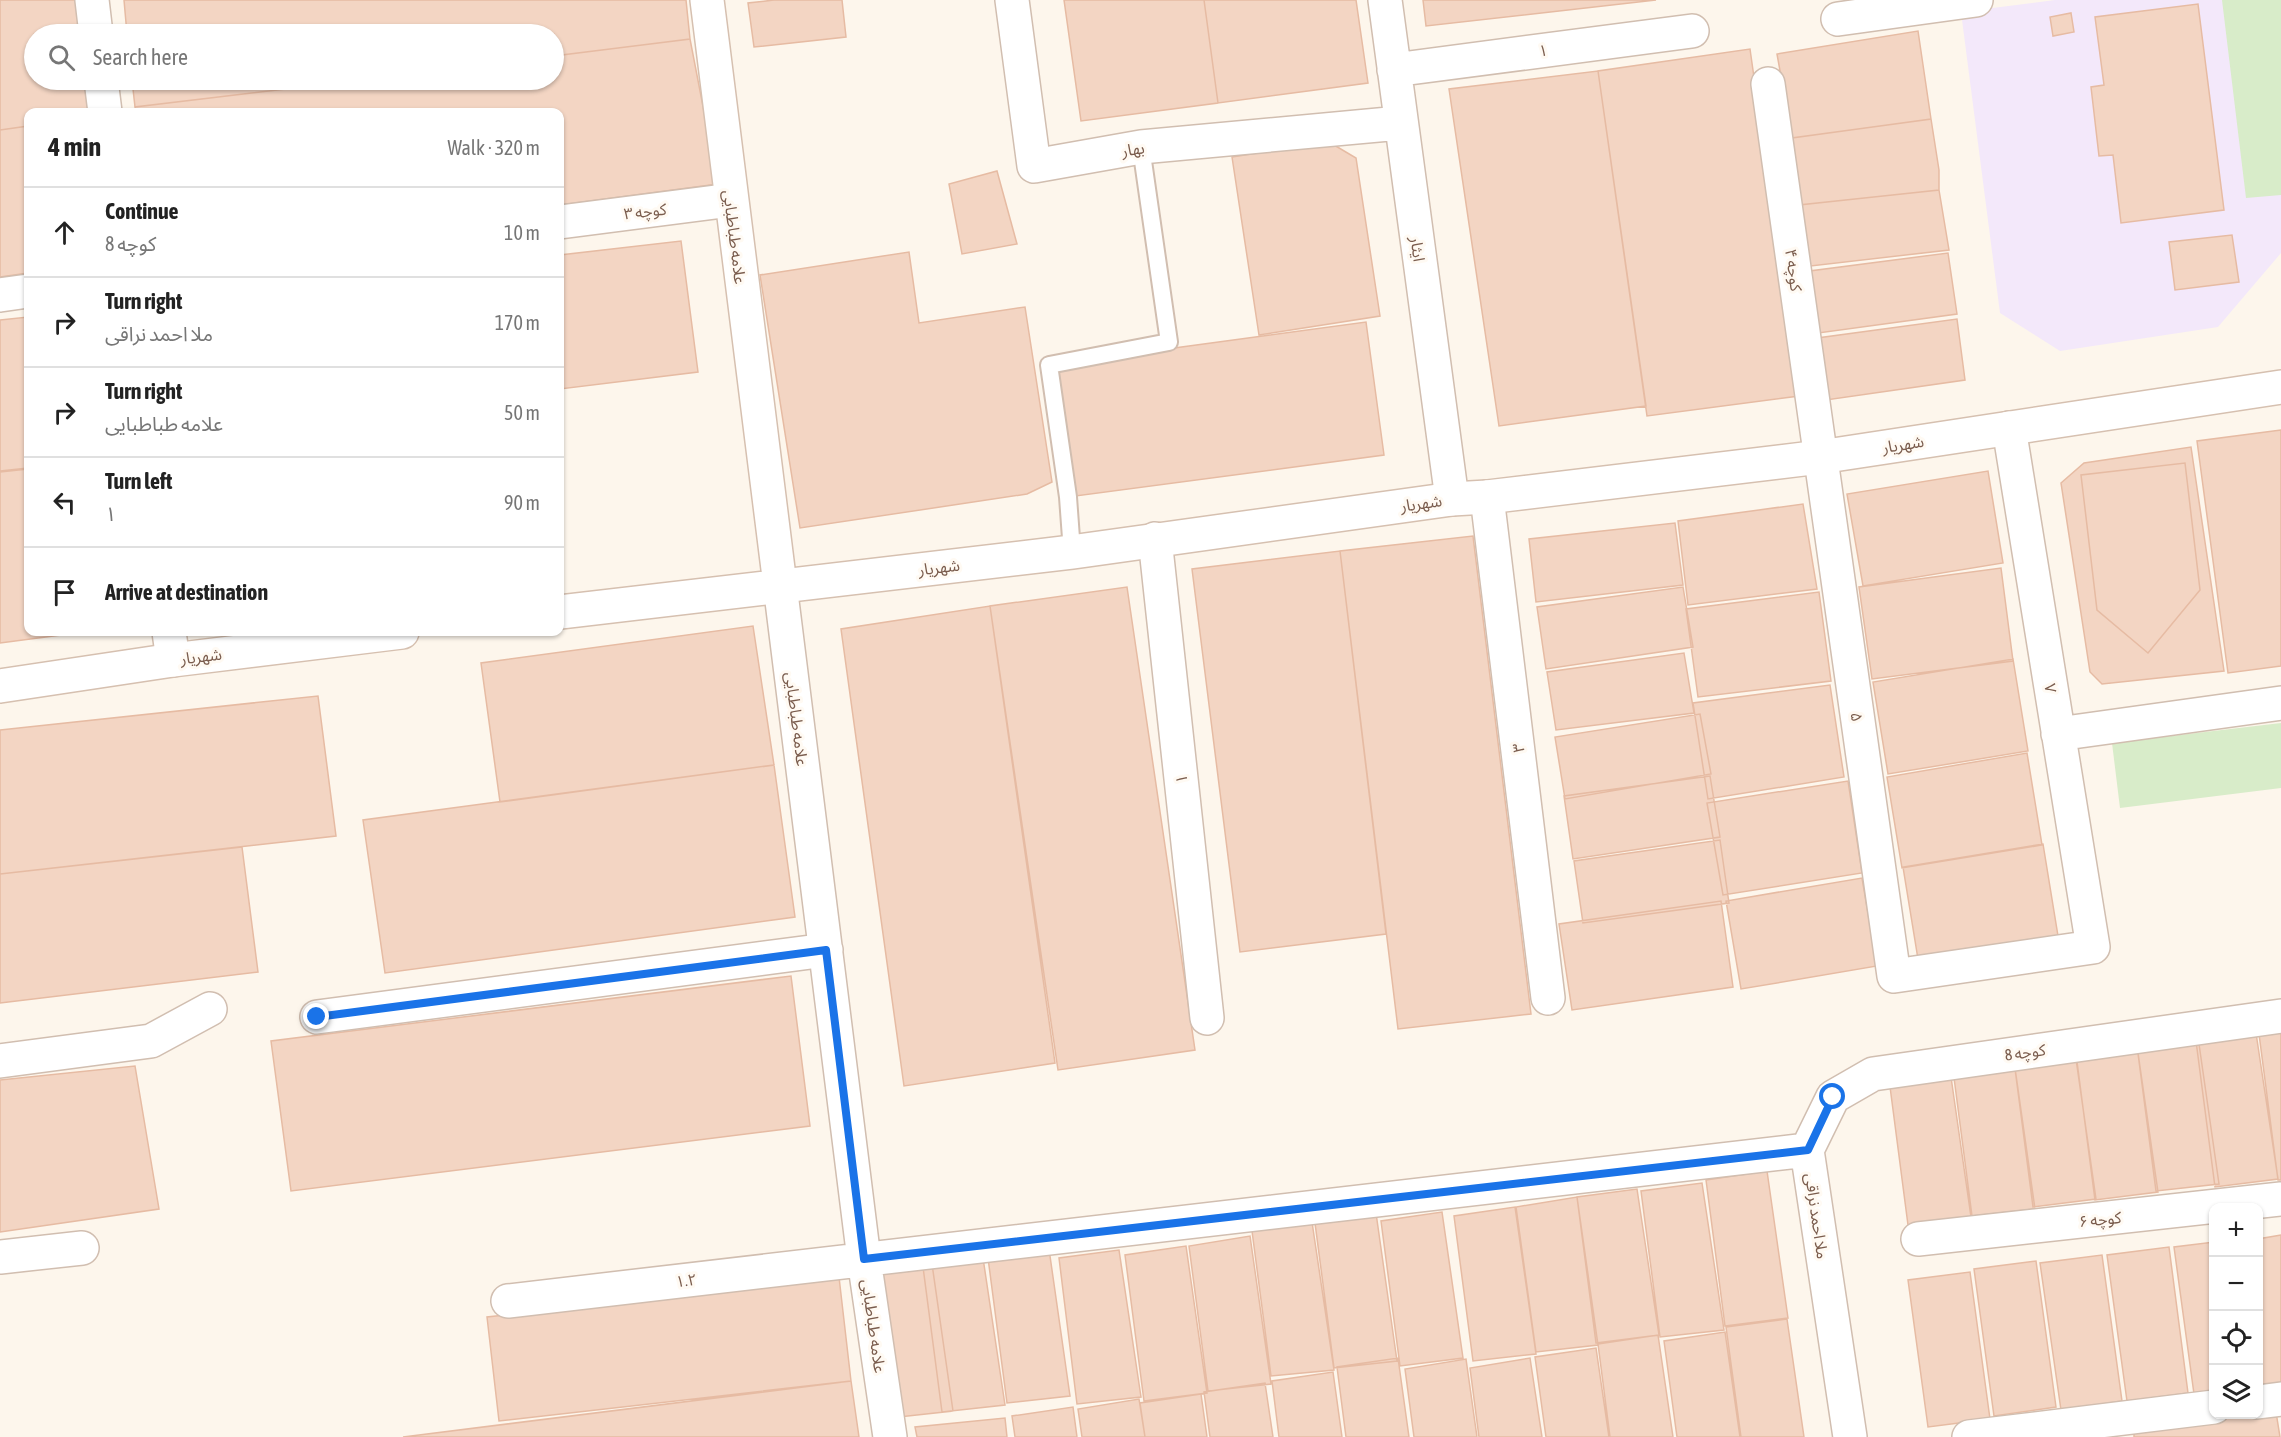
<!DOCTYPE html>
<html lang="en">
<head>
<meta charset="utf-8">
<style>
  body { margin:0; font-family:"Asap Condensed","Noto Sans Arabic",sans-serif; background:#f2f2f2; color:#222 }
  .controls { position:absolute; right:18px; bottom:18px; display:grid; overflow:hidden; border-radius:12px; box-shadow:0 2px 4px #0004 }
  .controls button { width:54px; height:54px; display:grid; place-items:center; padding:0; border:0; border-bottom:2px solid #e0e0e0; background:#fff; color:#222; font:30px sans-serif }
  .stop { position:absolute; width:18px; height:18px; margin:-14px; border:4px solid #1a73e8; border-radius:50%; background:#fff }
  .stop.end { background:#1a73e8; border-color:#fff; box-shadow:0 2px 6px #0008 }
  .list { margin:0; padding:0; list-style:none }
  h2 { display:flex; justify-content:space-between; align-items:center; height:78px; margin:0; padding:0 24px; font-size:26px }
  h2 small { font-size:20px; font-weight:400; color:#767676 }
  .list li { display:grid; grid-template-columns:39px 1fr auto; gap:18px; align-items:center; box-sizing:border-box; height:90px; padding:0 24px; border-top:2px solid #e0e0e0 }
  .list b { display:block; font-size:22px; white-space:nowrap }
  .list p { margin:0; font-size:20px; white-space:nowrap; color:#767676 }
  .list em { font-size:20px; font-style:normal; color:#767676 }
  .icon { flex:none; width:33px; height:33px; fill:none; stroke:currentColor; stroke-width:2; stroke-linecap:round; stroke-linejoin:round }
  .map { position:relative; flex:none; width:2281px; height:1437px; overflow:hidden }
  .search { position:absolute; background:#fff; box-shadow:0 2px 4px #0004; left:24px; top:24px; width:540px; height:66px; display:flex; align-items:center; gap:15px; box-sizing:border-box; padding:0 21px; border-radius:33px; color:#767676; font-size:22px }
  .panel { position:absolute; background:#fff; box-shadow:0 2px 4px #0004; left:24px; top:108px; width:540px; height:528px; border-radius:12px }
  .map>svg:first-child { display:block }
</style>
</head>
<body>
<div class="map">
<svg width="2281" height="1437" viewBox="0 0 2281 1437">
  <rect width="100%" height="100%" fill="#fdf6ec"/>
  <path fill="#f3e8fa" d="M2055,0H2281V253L2218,327L2060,351L2000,313L1961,12Z"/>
  <path fill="#d8ecc9" d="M2222,0H2281V195L2246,198Z
    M2281,723V788L2120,808L2112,743Z"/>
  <path fill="#f3d5c3" stroke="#e6bba3" stroke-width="1.5" d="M0,0H77L81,34H34V80H87L92,112H28V126L0,130Z
    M124,0H686L690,39L554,56V34H127Z
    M774,0H842L846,37L754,47L748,3Z
    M1064,0H1204L1218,103L1081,121Z
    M1204,0H1356L1368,83L1218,103Z
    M1423,0H1656L1426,26Z
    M2198,4L2224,210L2121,223L2113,155L2099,156L2091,87L2104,85L2095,17Z
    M2071,13L2074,32L2053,36L2050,17Z
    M1918,31L1931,119L1792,138L1777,54Z
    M690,39L718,184L560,205V112H136L135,107L362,80H554V56Z
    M1750,49L1799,396L1647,416L1598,71Z
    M1598,71L1646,406L1499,426L1449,89Z
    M132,80H362L135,107Z
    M1931,119L1939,170V190L1799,205L1792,138Z
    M28,126V273L0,277V130Z
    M1329,142L1356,158L1380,316L1259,335L1232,157Z
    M997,171L1017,244L962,254L949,184Z
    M1939,190L1949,250L1802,267L1799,205Z
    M2232,235L2239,282L2175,290L2169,242Z
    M681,241L698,372L560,389V255Z
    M909,252L919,323L1025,307L1052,482L1027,494L800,528L760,275Z
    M1948,253L1957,314L1811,334L1802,272Z
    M28,317V468L0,471V320Z
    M1957,319L1965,380L1819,401L1810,339Z
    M1366,322L1384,455L1068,497L1049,365Z
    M2281,430V666L2228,673L2197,441Z
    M2191,447L2224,671L2102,684L2090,672L2061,483L2084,463Z
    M2185,463L2200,590L2148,653L2097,610L2081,475Z
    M28,469V632H84L0,643V472Z
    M1988,471L2003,563L1863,586L1847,494Z
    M1803,504L1817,589L1688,605L1678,521Z
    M1675,523L1683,585L1536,602L1529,539Z
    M1473,536L1531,1014L1398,1029L1340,551Z
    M1340,551L1386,934L1240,952L1192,569Z
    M2001,568L2013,661L1872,679L1859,587Z
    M1127,587L1195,1050L1058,1070L990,606Z
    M1683,587L1693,647L1546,669L1537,607Z
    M1819,592L1831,681L1698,697L1686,609Z
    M990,606L1055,1063L904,1086L841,629Z
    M753,626L774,765L500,802L481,663Z
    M1684,653L1694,713L1556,730L1547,672Z
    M2013,659L2028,751L1888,774L1873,682Z
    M1830,685L1844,777L1708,799L1693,703Z
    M318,696L336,836L0,874V730Z
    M1700,714L1711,774L1565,799L1555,737Z
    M2027,753L2042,845L1902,868L1887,777Z
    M774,765L795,917L385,973L363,820Z
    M1710,776L1720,837L1573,859L1564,796Z
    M1848,781L1862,873L1723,895L1707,803Z
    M1720,840L1729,903L1583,923L1574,861Z
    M2043,844L2058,936L1918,959L1903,867Z
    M242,847L258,972L0,1003V874Z
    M1862,878L1877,966L1741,989L1726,901Z
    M1721,901L1733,987L1572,1010L1559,924Z
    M791,976L810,1126L291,1191L271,1041Z
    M2281,1032V1180H2278L2259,1034Z
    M2256,1033L2278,1179L2215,1187L2196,1041Z
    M2198,1037L2219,1184L2156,1191L2137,1046Z
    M2137,1046L2158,1192L2095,1200L2076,1054Z
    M2075,1052L2096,1199L2033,1207L2014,1061Z
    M2014,1061L2035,1209L1972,1216L1953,1070Z
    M135,1066L159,1209L0,1232V1080Z
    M1950,1070L1971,1217L1908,1225L1889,1079Z
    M1767,1171L1788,1318L1725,1326L1706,1180Z
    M1702,1183L1724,1330L1660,1337L1641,1191Z
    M1637,1189L1659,1335L1596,1343L1577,1197Z
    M1577,1197L1598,1345L1536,1352L1516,1207Z
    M1515,1207L1536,1354L1473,1361L1454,1216Z
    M1442,1212L1463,1358L1400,1366L1381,1221Z
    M1376,1213L1397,1361L1334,1368L1315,1223Z
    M1312,1222L1334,1370L1271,1376L1252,1231Z
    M2281,1235V1384L2261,1387L2258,1369V1239Z
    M1250,1236L1271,1384L1208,1391L1189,1246Z
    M2214,1242V1391L2194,1394L2174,1247Z
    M1186,1246L1207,1393L1144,1401L1125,1255Z
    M2169,1247L2188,1393L2127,1401L2107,1255Z
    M1049,1249L1070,1396L1007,1403L988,1258Z
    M1119,1250L1141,1397L1077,1404L1059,1258Z
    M2102,1255L2122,1401L2061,1410L2040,1263Z
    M983,1258L1005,1405L942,1412L923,1267Z
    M2036,1261L2056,1407L1994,1416L1974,1269Z
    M932,1264L953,1411L890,1418L871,1273Z
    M1970,1272L1990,1419L1928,1427L1908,1280Z
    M839,1277L851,1381L499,1421L487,1317Z
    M1787,1319L1804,1437H1741L1726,1327Z
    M1725,1332L1740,1437H1677L1664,1341Z
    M1658,1335L1673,1437H1610L1598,1344Z
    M1596,1348L1609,1437H1546L1535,1357Z
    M1398,1358L1409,1437H1346L1337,1367Z
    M1530,1358L1542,1437H1479L1470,1368Z
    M1466,1359L1477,1437H1414L1405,1369Z
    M1333,1372L1342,1437H1279L1272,1381Z
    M851,1381L859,1437H403Z
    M1265,1383L1273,1437H1210L1204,1392Z
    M1201,1394L1207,1437H1145L1140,1403Z
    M1139,1399L1145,1437H1082L1078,1409Z
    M1073,1407L1077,1437H1015L1012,1416Z
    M2276,1412L2280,1437H2134V1430Z
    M1005,1418L1007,1437H917L915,1427Z"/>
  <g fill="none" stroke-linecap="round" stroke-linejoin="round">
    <defs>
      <path id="service" d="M1072,552L1068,497L1049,365L1169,342L1141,147"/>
      <path id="minor" d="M92,0L96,34
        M1012,0L1034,166L1141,147L1400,123
        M1385,0L1452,499
        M1838,19L1976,0
        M1394,70L1692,31
        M101,80L105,112
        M1768,84L1894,976L2093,947L2009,428
        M560,222L731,200
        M0,295L28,291
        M1487,497L1548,998
        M1155,539L1207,1018
        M780,585L864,1259L890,1437
        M169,632L173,660
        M2058,734L2281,703
        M317,1017L826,950
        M0,1061L151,1041L210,1009
        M1807,1150L1833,1097L1873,1074L2281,1016
        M1918,1239L2281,1199
        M0,1257L82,1248
        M508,1301L1807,1150L1850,1437
        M2258,1402L2281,1399
        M1969,1437L2214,1407"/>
      <path id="secondary" d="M707,0L780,585
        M560,612L1072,552L1452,499L1487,497L1820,457L2281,387
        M0,686L173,660L402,632"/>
    </defs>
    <use href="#service" stroke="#d1beb0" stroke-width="20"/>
    <use href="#minor" stroke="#d1beb0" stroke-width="36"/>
    <use href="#secondary" stroke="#d6c0b0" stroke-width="36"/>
    <use href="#service" stroke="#fff" stroke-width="16"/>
    <use href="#minor" stroke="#fff" stroke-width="33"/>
    <use href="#secondary" stroke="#fff" stroke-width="33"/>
  </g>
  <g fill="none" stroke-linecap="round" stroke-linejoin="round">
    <path stroke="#1a73e8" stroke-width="8" d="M317,1017L826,950L864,1259L1808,1150L1833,1097"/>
  </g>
  <g text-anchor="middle" stroke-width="6" stroke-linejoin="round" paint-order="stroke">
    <g font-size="16" fill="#7a5c4d" stroke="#fffaf3">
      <text transform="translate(1543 50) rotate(-7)" y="6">۱</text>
      <text transform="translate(1133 149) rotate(-9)" y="6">بهار</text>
      <text transform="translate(645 211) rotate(-7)" y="6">کوچه ۳</text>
      <text transform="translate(735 237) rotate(83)" y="6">علامه طباطبایی</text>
      <text transform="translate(1418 249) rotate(82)" y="6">ایثار</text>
      <text transform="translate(1794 270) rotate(82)" y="6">کوچه ۴</text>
      <text transform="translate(1903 444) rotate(-9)" y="6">شهریار</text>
      <text transform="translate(1421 503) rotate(-8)" y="6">شهریار</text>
      <text transform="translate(939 567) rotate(-7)" y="6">شهریار</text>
      <text transform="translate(201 656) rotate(-7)" y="6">شهریار</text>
      <text transform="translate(2051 688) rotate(81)" y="6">۷</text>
      <text transform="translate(1857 717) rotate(82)" y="6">۵</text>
      <text transform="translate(797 719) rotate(83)" y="6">علامه طباطبایی</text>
      <text transform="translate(1518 748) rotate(-97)" y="6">۳</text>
      <text transform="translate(1181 779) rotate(-96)" y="6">۱</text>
      <text transform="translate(2025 1052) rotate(-8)" y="6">کوچه 8</text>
      <text transform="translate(1817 1216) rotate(82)" y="6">ملا احمد نراقی</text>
      <text transform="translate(2100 1219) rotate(-6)" y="6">کوچه ۶</text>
      <text transform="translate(686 1280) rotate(-7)" y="6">۱.۲</text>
      <text transform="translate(874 1326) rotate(82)" y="6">علامه طباطبایی</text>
    </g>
  </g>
</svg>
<div class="controls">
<button>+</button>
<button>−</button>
<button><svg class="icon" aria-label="locate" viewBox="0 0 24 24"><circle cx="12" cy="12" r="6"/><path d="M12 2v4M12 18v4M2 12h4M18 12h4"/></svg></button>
<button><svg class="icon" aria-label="layers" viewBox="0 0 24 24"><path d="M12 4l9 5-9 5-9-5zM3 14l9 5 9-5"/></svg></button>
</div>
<div class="stop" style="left:1833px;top:1097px"></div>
<div class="stop end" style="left:317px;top:1017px"></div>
<div class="search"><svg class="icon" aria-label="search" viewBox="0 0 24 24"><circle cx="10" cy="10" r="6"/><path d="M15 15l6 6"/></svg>Search here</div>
<section class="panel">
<h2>4 min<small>Walk · 320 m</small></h2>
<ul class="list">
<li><svg class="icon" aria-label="ahead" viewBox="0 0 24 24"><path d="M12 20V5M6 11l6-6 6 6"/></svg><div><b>Continue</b><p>کوچه 8</p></div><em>10 m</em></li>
<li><svg class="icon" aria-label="right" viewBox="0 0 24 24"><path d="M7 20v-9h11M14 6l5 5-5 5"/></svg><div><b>Turn right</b><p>ملا احمد نراقی</p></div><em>170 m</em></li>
<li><svg class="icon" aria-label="right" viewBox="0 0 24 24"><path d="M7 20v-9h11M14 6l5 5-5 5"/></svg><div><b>Turn right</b><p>علامه طباطبایی</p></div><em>50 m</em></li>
<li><svg class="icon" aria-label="left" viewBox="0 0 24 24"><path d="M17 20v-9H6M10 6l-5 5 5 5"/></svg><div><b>Turn left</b><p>۱</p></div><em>90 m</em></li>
<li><svg class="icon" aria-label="arrive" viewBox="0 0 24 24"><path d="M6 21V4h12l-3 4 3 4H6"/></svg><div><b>Arrive at destination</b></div></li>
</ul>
</section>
</div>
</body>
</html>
